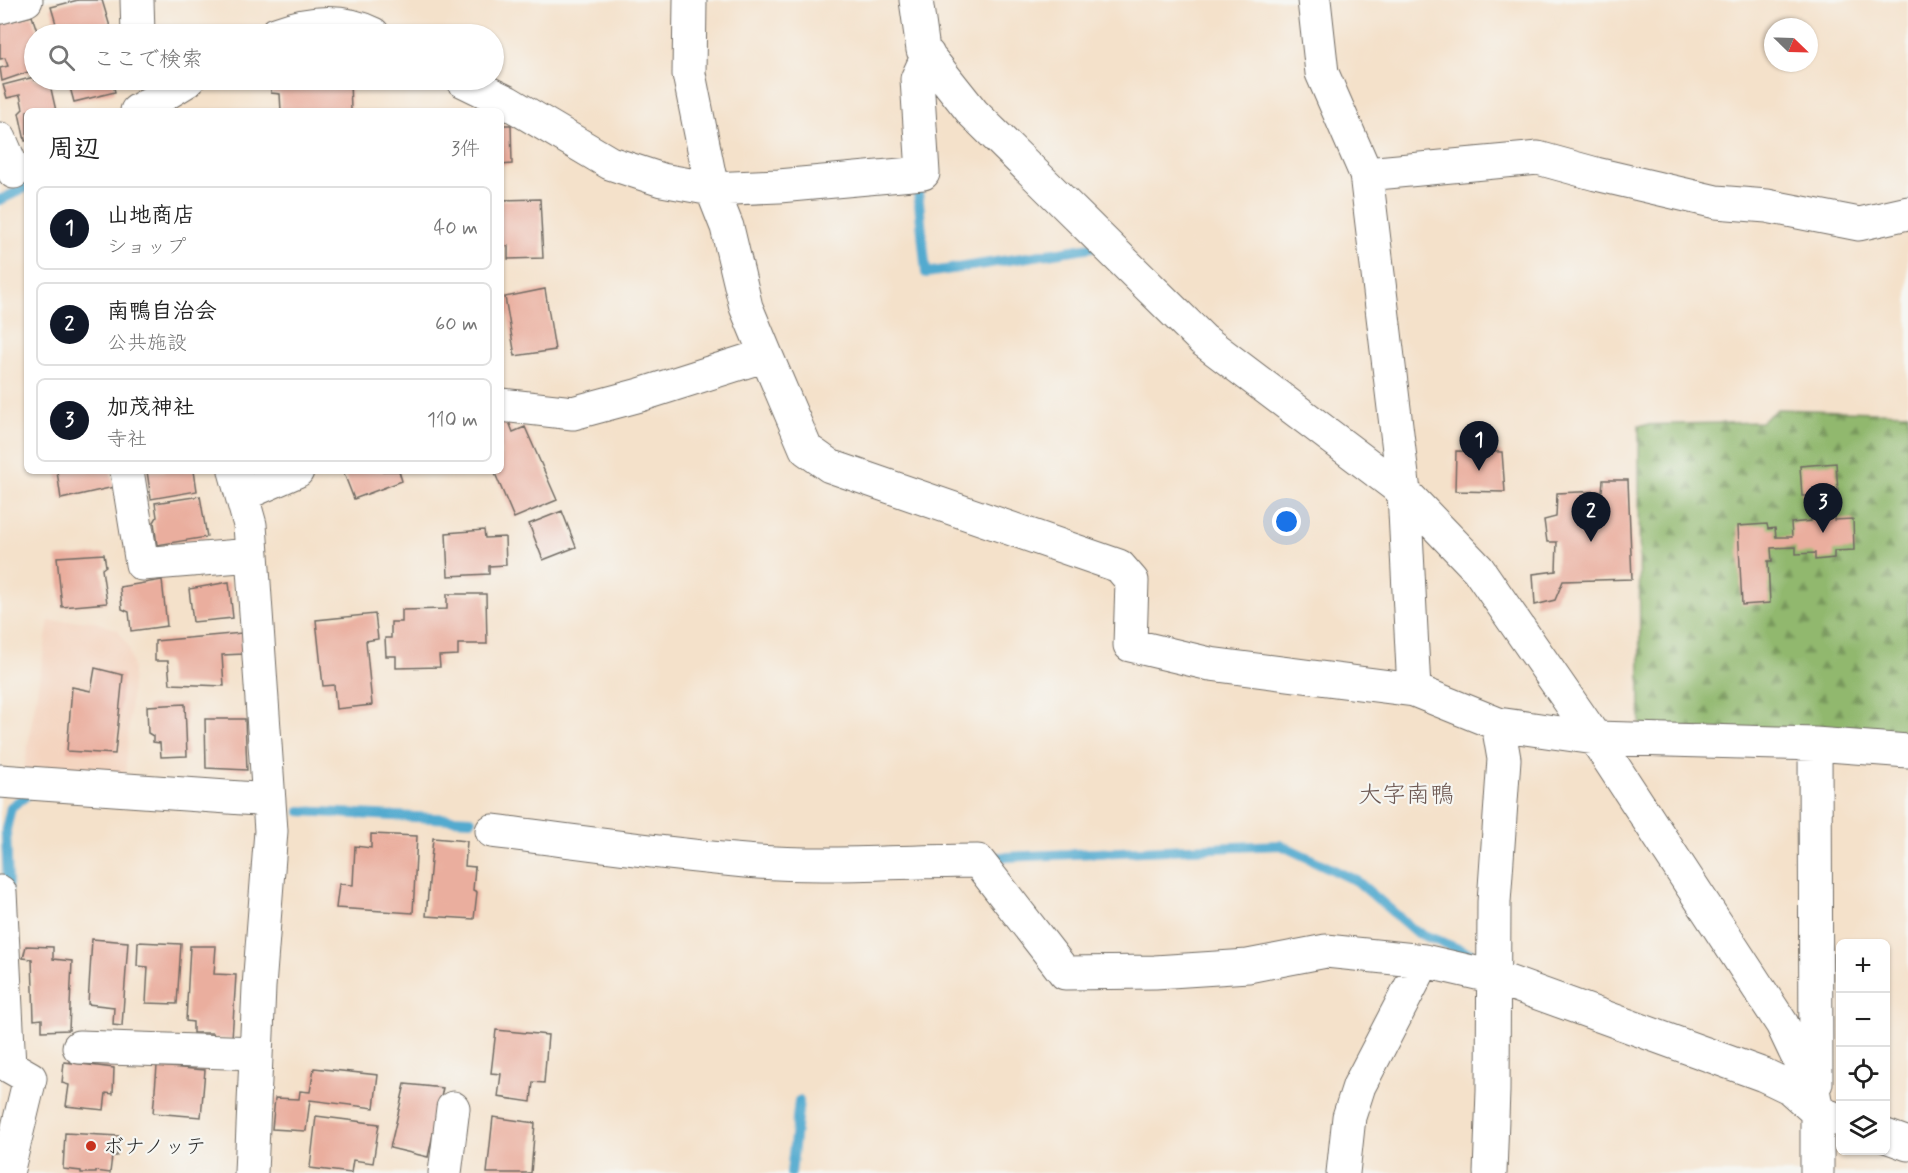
<!DOCTYPE html>
<html lang="ja">
<head>
<meta charset="utf-8">
<style>
  body { margin:0; font-family:Mynerve,"Klee One",sans-serif; background:#f6f6f6; color:#222 }
  .controls { position:absolute; right:18px; bottom:18px; display:grid; overflow:hidden; border-radius:9px; box-shadow:0 2px 4px #0004 }
  .controls button { width:54px; height:54px; display:grid; place-items:center; padding:0; border:0; border-bottom:2px solid #e0e0e0; background:#fff; color:#222; font:30px sans-serif }
  .compass { position:absolute; left:1764px; top:18px; width:54px; height:54px; border-radius:50%; background:#fff; box-shadow:0 2px 4px #0004; rotate:113deg }
  .you { position:absolute; left:1287px; top:522px; width:21px; height:21px; margin:-15px; border:4px solid #fff; border-radius:50%; background:#1a73e8; box-shadow:0 0 0 9px #1a73e833 }
  .badge { display:grid; place-items:center; width:39px; height:39px; border-radius:50%; background:#111827; color:#fff; font-size:20px; font-weight:700 }
  .pin { position:absolute; translate:-50% -50px; filter:drop-shadow(0 2px 3px #0008) }
  .pin::after { content:''; position:absolute; top:32px; width:21px; height:18px; background:inherit; clip-path:polygon(0 0,100% 0,50% 100%) }
  .list { margin:0; padding:0; list-style:none }
  h2 { display:flex; justify-content:space-between; align-items:center; height:78px; margin:0; padding:0 24px; font-size:26px }
  h2 small { font-size:20px; font-weight:400; color:#767676 }
  .list li { display:grid; grid-template-columns:39px 1fr auto; gap:18px; align-items:center; box-sizing:border-box; height:84px; margin:0 12px 12px; padding:0 12px; border:2px solid #e0e0e0; border-radius:9px }
  .list b { display:block; font-size:22px; white-space:nowrap }
  .list p { margin:0; font-size:20px; white-space:nowrap; color:#767676 }
  .list em { font-size:20px; font-style:normal; color:#767676 }
  .icon { flex:none; width:33px; height:33px; fill:none; stroke:currentColor; stroke-width:2; stroke-linecap:round; stroke-linejoin:round }
  .map { position:relative; flex:none; width:1908px; height:1173px; overflow:hidden }
  .search { position:absolute; background:#fff; box-shadow:0 2px 4px #0004; left:24px; top:24px; width:480px; height:66px; display:flex; align-items:center; gap:15px; box-sizing:border-box; padding:0 21px; border-radius:33px; color:#767676; font-size:22px }
  .panel { position:absolute; background:#fff; box-shadow:0 2px 4px #0004; left:24px; top:108px; width:480px; height:366px; border-radius:9px }
  .map>svg:first-child { display:block }
</style>
</head>
<body>
<div class="map">
<svg width="1908" height="1173" viewBox="0 0 1908 1173">
  <defs>
    <pattern id="forest-firs" width="22" height="20" patternUnits="userSpaceOnUse" patternTransform="scale(1.5)"><rect width="22" height="20" fill="#91b86e"/><path d="M5 1l3.5 6h-7zM16 11l3.5 6h-7z" fill="#77965b"/></pattern>
  </defs>
  <rect width="100%" height="100%" fill="#f6f6f2"/>
  <filter id="ink" filterUnits="userSpaceOnUse"><feTurbulence type="fractalNoise" baseFrequency=".0167" numOctaves="2"/><feDisplacementMap in="SourceGraphic" scale="12" xChannelSelector="R" yChannelSelector="G"/><feConvolveMatrix kernelMatrix="1 2 1 2 8 2 1 2 1" color-interpolation-filters="sRGB"/></filter>
  <filter id="wash" filterUnits="userSpaceOnUse"><feTurbulence type="fractalNoise" baseFrequency=".008" numOctaves="4" result="noise"/><feDisplacementMap in="SourceGraphic" scale="24" xChannelSelector="R" yChannelSelector="G"/><feGaussianBlur stdDeviation="1.35" result="paint"/><feColorMatrix in="noise" values="0 0 0 0 0 0 0 0 0 0 0 0 0 0 0 0 0 1.4 0 .05"/><feComposite in="paint" operator="in"/></filter>
  <g filter="url(#wash)">
    <rect width="100%" height="100%" fill="#f4e1ca"/>
    <path fill="#f4d4bf" d="M49,621H92L118,630L129,647L133,671L125,778L23,775Z"/>
    <path fill="url(#forest-firs)" stroke="#5e724c" stroke-width="1.5" d="M1777,409L1908,413V731L1640,729L1639,425L1761,422Z"/>
    <g fill="none" stroke-linecap="round" stroke-linejoin="round">
      <path stroke="#52aacf" stroke-width="10" d="M913,182H917L926,273L1092,247
        M0,200L27,187
        M300,811L471,820
        M983,858L1281,845L1357,881L1416,932L1483,959
        M8,889L6,830L11,807L31,792
        M791,1173L799,1101"/>
    </g>
    <g id="blocks">
      <path fill="#eaae9e" d="M78,0H102L111,30L95,34H59L51,7Z
        M32,16L38,34H34V70L2,81L0,68L8,66L5,58L0,59V24Z
        M34,77V80H49L56,111H27V141H25L19,113L23,109L20,95L7,98L3,85Z
        M68,80H112L115,92L74,102Z
        M271,80H350L351,111H281L280,94L271,93Z
        M501,125H511L512,164L501,165Z
        M540,199L543,258L508,259V246L501,247V200Z
        M545,289L555,350L515,356L505,297Z
        M507,417L513,432L525,427L557,500L514,518L494,471H501V420Z
        M1456,451L1502,452L1505,492L1455,491Z
        M1836,463L1838,491H1833L1834,520L1853,519L1854,550L1834,551V558L1815,560V553L1796,554V547L1771,548L1772,561H1768L1770,603L1742,605L1738,526L1767,524L1768,529L1775,528L1776,537H1792L1791,523L1811,521L1810,496H1802L1800,466Z
        M57,471H111L114,487L61,499Z
        M147,471H194L197,491L151,499Z
        M343,471H399L402,481L354,499Z
        M1603,480H1628L1632,579L1563,581L1555,600L1535,605L1533,574L1556,571L1557,542H1547L1544,520L1556,517L1557,493L1602,491Z
        M200,496L207,537L157,545L154,522L157,517L155,503Z
        M562,511L576,547L543,560L529,524Z
        M484,530L485,538L505,537L506,565L489,566V574L448,576L446,533Z
        M104,554L106,566L102,569L107,603L62,607L57,557Z
        M162,580L167,626L131,631L129,612L122,609L120,587Z
        M229,582L233,618L193,622L189,589Z
        M447,594H486L487,644H458V655L439,656L440,667L396,668V656H386L385,638H391V622H402V610L447,609Z
        M375,614L378,639L366,641L372,705L336,709L334,685L323,686L316,620Z
        M242,633L244,654L222,655L224,686L170,684L168,661H155V641Z
        M95,668L123,675L115,754L67,751L72,687L91,691Z
        M185,704L187,756L161,757L160,743L153,742V736L148,733L147,706Z
        M205,719H245L247,770L206,768Z
        M371,834L417,836L413,913L336,908L339,884L353,885L355,846L371,848Z
        M433,838L467,841L465,866L475,867L473,890L477,892L474,919L426,916Z
        M92,939L128,942L122,1026L113,1025L114,1007L88,1004Z
        M138,942L181,944L177,1004L146,1003L148,967L137,966Z
        M26,946L53,947V959L72,961L69,1030L42,1031V1019L34,1020L32,959L23,958Z
        M190,946H216L214,974L236,975L232,1039L213,1038V1033H193V1022L186,1021Z
        M496,1030L548,1035L544,1083L533,1082L531,1102L498,1097L501,1074L491,1073Z
        M64,1062L114,1068L113,1094L106,1093L104,1110L66,1106L69,1085L62,1083Z
        M157,1066L205,1070L201,1117L153,1113Z
        M314,1068L378,1075L374,1108L310,1100L306,1131L272,1129L275,1098L299,1099L300,1091L310,1092Z
        M405,1084L443,1088L428,1157L390,1148Z
        M316,1116L379,1124L373,1163L353,1160L351,1173L310,1168Z
        M493,1117L535,1123L531,1173H487Z
        M65,1133L119,1136L117,1156H112L110,1173L96,1171V1173H81V1171L63,1169Z"/>
    </g>
  </g>
  <g filter="url(#ink)">
    <use href="#blocks" fill-opacity="0" stroke="#716b63" stroke-width="1.5"/>
    <g fill="none" stroke-linecap="round" stroke-linejoin="round">
      <defs>
        <path id="minor" d="M137,0L138,34
          M690,0L689,74L712,189L779,186L923,173L917,79L928,55
          M916,0L923,50L973,113L1203,340L1404,492L1478,569L1595,738L1782,1024L1813,1089L1817,1112V1173
          M0,7L26,0
          M276,34C308,22 341,18 373,34
          M462,80L507,102L610,163L662,180L712,189L727,227L746,307L766,355L806,449L830,466L1119,566L1132,581L1130,645L1210,664L1414,690L1404,492L1366,174L1322,73L1314,0
          M137,111L188,80
          M0,139L14,172
          M1366,174L1538,158L1596,174L1716,202L1767,206L1859,224L1908,213
          M501,405L573,413L640,395L766,355
          M127,471L142,564L252,555
          M235,471L250,525L271,831L259,987L251,1173
          M242,495L297,471
          M1414,690L1498,724L1595,738L1815,744L1908,751
          M1815,744L1816,1083
          M0,781L269,800
          M492,831C576,841 661,854 745,861C823,868 901,861 978,861L1065,973L1155,972L1248,966L1326,951L1424,961L1494,977L1764,1075L1789,1087L1817,1112L1840,1120
          M0,892L9,1066L30,1078L7,1173
          M79,1047L256,1053
          M1886,1136L1908,1144
          M445,1173L453,1108
          M1343,1173L1349,1117L1359,1086L1424,961
          M1490,1173L1493,1091L1494,902L1504,759L1498,724"/>
      </defs>
      <use href="#minor" stroke="#716b63" stroke-width="35"/>
      <use href="#minor" stroke="#fff" stroke-width="33"/>
    </g>
  </g>
  <circle fill="#c8321e" stroke="#f6f6f2" stroke-width="2" cx="91" cy="1146" r="6"/>
  <g text-anchor="middle" stroke-width="4.5" stroke-linejoin="round" paint-order="stroke">
    <g font-size="21" fill="#2b2b2b" stroke="#f6f6f2" text-anchor="start">
      <text x="103" y="1153">ボナノッテ</text>
    </g>
    <g font-size="24" fill="#6e5953" stroke="#f6f6f2">
      <text x="1406" y="802">大字南鴨</text>
    </g>
  </g>
</svg>
<div class="controls">
<button>+</button>
<button>−</button>
<button><svg class="icon" aria-label="locate" viewBox="0 0 24 24"><circle cx="12" cy="12" r="6"/><path d="M12 2v4M12 18v4M2 12h4M18 12h4"/></svg></button>
<button><svg class="icon" aria-label="layers" viewBox="0 0 24 24"><path d="M12 4l9 5-9 5-9-5zM3 14l9 5 9-5"/></svg></button>
</div>
<svg class="compass" viewBox="-18 -18 36 36"><path d="M0-13l5 13h-10z" fill="#e53935"/><path d="M0 13l5-13h-10z" fill="#767676"/></svg>
<div class="you"></div>
<div class="pin badge" style="left:1479px;top:471px">1</div>
<div class="pin badge" style="left:1591px;top:542px">2</div>
<div class="pin badge" style="left:1823px;top:533px">3</div>
<div class="search"><svg class="icon" aria-label="search" viewBox="0 0 24 24"><circle cx="10" cy="10" r="6"/><path d="M15 15l6 6"/></svg>ここで検索</div>
<section class="panel">
<h2>周辺<small>3件</small></h2>
<ul class="list">
<li><span class="badge">1</span><div><b>山地商店</b><p>ショップ</p></div><em>40 m</em></li>
<li><span class="badge">2</span><div><b>南鴨自治会</b><p>公共施設</p></div><em>60 m</em></li>
<li><span class="badge">3</span><div><b>加茂神社</b><p>寺社</p></div><em>110 m</em></li>
</ul>
</section>
</div>
</body>
</html>
